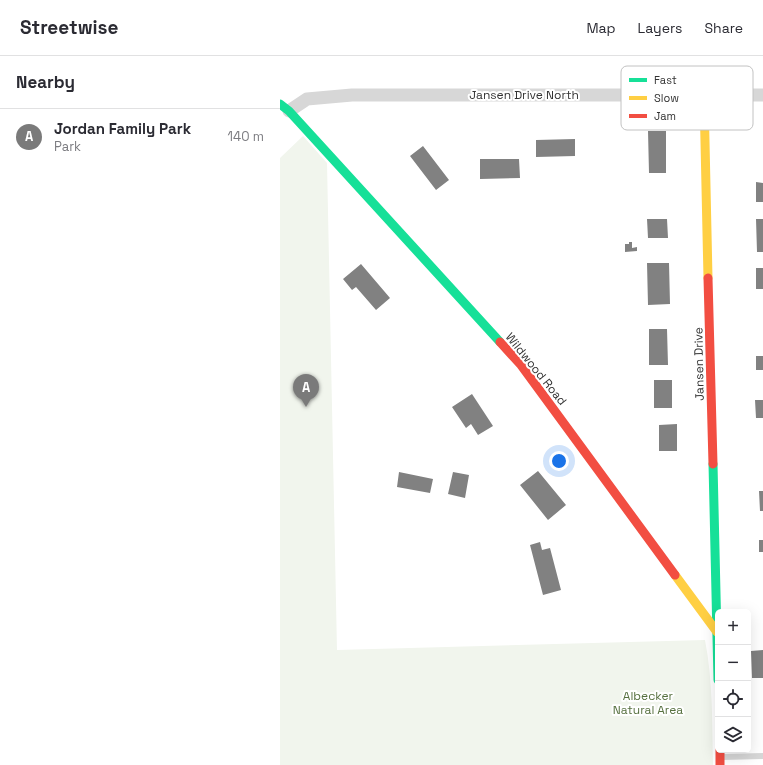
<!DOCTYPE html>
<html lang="en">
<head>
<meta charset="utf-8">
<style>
  body { margin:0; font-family:"Space Grotesk",sans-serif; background:#f2f2f3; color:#2b2b33 }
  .controls { position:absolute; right:12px; bottom:12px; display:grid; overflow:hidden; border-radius:6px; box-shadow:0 4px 16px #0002 }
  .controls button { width:36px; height:36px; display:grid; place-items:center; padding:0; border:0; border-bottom:1px solid #e1e1e2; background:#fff; color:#2b2b33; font:20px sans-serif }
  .you { position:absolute; left:279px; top:405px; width:14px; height:14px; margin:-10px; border:3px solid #fff; border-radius:50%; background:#1a73e8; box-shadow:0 0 0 6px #1a73e833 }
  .badge { display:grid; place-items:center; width:26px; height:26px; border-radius:50%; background:#7a7a7a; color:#fff; font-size:13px; font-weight:700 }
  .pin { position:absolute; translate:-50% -33px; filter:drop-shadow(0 1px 2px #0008) }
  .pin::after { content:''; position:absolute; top:21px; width:14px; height:12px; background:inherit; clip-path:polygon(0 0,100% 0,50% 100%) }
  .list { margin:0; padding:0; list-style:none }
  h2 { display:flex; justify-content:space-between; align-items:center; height:52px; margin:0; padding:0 16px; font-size:17px }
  h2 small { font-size:13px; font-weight:400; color:#7c7c81 }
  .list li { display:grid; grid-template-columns:26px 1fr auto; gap:12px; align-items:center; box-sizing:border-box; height:56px; padding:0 16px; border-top:1px solid #e1e1e2 }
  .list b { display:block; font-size:15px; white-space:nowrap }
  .list p { margin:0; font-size:13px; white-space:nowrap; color:#7c7c81 }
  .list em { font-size:13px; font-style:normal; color:#7c7c81 }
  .icon { flex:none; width:22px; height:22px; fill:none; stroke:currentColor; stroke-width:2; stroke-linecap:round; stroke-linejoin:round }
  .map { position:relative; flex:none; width:483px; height:709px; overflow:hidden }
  header { display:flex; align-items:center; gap:24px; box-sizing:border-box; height:56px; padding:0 20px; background:#fff; border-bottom:1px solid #e1e1e2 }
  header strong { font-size:19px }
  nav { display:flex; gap:22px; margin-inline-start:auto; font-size:14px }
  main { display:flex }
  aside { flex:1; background:#fff }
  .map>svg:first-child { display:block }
</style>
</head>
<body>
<header>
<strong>Streetwise</strong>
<nav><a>Map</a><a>Layers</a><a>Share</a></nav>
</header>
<main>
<aside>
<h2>Nearby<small></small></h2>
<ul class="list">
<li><span class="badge">A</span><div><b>Jordan Family Park</b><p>Park</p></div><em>140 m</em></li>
</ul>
</aside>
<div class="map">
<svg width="483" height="709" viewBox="0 0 483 709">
  <rect width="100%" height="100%" fill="#fff"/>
  <path fill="#f1f5ed" d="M23,80L47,107L57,594L425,584C433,625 432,667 433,709H0V102Z"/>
  <path fill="#818181" d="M368,75H386V117H369Z
    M295,83V100L256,101V84Z
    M143,90L169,124L156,134L130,100Z
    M200,103H239L240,122L200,123Z
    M476,126L483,127V146H476Z
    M367,163H387L388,182H368Z
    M476,163H483V196H477Z
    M349,186H352V192L357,191V195L345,196V188H349Z
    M367,207H389L390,248L368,249Z
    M81,208L110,242L96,254L76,231L72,234L63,223Z
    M476,212H483V233H476Z
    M369,273H387L388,309H369Z
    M476,300H483V314H476Z
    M374,324H392V352H374Z
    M192,338L213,370L198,379L191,368L186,372L172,351Z
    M475,344H483V362H476Z
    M397,368V395H379V369Z
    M258,415L286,449L268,464L240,429Z
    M119,416L153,423L150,437L117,431Z
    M173,416L189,419L185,442L168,438Z
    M479,435H483V455H480Z
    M479,484H483V496H479Z
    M260,486L262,494L270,492L281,534L263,539L250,489Z
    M483,594V622H472L471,595Z"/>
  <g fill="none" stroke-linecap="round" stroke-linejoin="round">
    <path stroke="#d7d7d7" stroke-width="6" d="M442,701L483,700"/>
    <path stroke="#d7d7d7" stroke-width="13" d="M9,55L27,43L72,39H483"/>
    <path stroke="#16e098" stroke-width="9" d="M0,48L9,55L220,286
      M433,408L438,624"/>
    <path stroke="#ffcf43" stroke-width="9" d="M424,40L428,222
      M395,519L437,576"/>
    <path stroke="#f24e42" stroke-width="9" d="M428,222L433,408
      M220,286L241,309L395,519
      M440,694V709"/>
  </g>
  <g text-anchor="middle" stroke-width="4" stroke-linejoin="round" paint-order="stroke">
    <g font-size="12" fill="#333" stroke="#fff">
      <text x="244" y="43">Jansen Drive North</text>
      <text transform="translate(419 308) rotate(-91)" y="4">Jansen Drive</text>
      <text transform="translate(256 313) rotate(51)" y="4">Wildwood Road</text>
    </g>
    <g font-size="12" fill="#56703f" stroke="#fff">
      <text x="368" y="644">Albecker<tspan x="368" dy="14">Natural Area</tspan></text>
    </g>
  </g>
  <rect x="341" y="10" width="132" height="64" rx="6" fill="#fff" stroke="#c2c2c2" stroke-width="1"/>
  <rect x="349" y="22" width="18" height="4" fill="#16e098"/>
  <rect x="349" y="40" width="18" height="4" fill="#ffcf43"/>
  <rect x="349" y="58" width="18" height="4" fill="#f24e42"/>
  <g font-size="11" fill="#333">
    <text x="374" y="28">Fast</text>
    <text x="374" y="46">Slow</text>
    <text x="374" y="64">Jam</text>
  </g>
</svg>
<div class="controls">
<button>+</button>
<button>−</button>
<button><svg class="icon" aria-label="locate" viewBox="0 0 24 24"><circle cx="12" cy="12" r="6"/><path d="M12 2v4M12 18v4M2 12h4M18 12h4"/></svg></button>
<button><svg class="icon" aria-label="layers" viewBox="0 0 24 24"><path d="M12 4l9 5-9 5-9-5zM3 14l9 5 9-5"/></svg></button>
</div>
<div class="you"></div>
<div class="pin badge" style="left:26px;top:351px">A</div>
</div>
</main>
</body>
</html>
